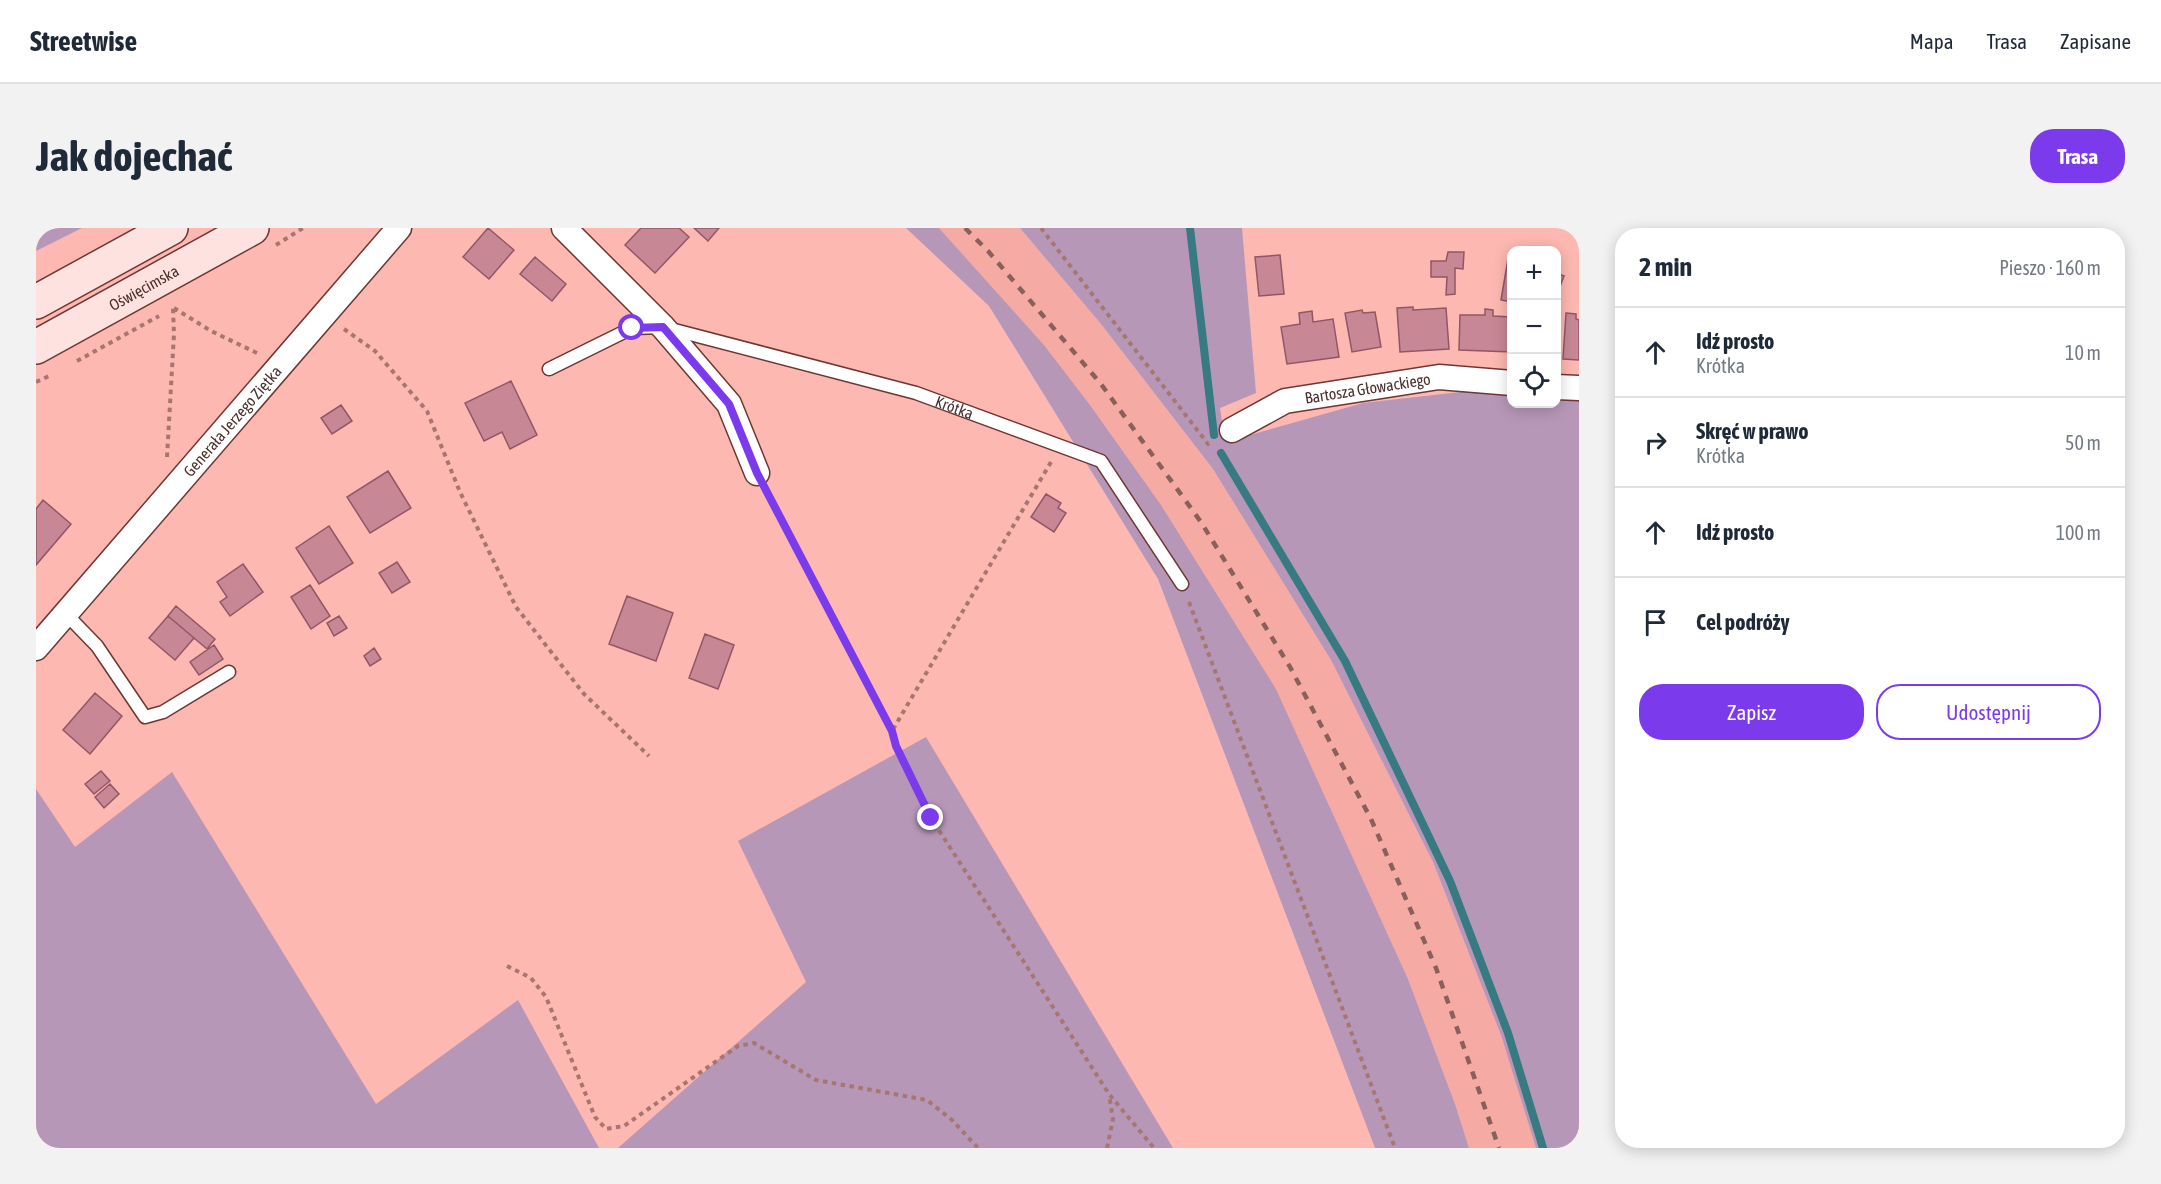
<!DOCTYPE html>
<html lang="pl">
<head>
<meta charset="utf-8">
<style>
  body { margin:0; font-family:"Asap Condensed",sans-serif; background:#f2f2f3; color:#1f2937 }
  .controls { position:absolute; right:18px; top:18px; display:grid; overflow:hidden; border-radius:12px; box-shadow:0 3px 15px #0003 }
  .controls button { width:54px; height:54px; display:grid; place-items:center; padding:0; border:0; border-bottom:2px solid #e0e1e3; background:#fff; color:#1f2937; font:30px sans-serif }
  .stop { position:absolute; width:18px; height:18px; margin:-14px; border:4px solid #7c3aed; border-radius:50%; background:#fff }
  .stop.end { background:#7c3aed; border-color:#fff; box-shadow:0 2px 6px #0008 }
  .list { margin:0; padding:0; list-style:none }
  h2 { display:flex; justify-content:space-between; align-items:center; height:78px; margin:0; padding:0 24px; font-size:26px }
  h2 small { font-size:20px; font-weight:400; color:#747a83 }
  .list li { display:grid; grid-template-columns:39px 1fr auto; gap:18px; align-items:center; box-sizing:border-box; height:90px; padding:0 24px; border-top:2px solid #e0e1e3 }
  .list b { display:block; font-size:22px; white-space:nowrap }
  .list p { margin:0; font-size:20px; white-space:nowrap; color:#747a83 }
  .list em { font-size:20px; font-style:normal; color:#747a83 }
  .actions { display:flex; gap:12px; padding:18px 24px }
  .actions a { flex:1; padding:14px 0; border:2px solid #7c3aed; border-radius:24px; text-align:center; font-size:21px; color:#7c3aed }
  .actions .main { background:#7c3aed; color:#fff }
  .icon { flex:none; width:33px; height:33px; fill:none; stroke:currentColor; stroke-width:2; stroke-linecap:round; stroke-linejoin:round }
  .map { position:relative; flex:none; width:1543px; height:920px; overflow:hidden; border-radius:24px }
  header { display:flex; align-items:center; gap:36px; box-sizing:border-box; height:84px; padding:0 30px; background:#fff; border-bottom:2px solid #e0e1e3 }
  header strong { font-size:28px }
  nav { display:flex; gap:33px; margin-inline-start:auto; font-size:21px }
  .intro { display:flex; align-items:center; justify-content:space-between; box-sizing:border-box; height:144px; padding:0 36px }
  h1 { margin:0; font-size:42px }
  .button { padding:15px 27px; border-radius:24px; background:#7c3aed; color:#fff; font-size:21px; font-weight:700 }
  main { display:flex; gap:36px; padding:0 36px }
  aside { flex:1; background:#fff; border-radius:24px; box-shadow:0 3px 15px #0003 }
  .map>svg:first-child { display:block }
</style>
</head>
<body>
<header>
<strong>Streetwise</strong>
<nav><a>Mapa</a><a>Trasa</a><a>Zapisane</a></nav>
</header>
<div class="intro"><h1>Jak dojechać</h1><a class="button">Trasa</a></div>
<main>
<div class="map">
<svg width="1543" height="920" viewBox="0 0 1543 920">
  <rect width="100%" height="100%" fill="#fdb8b1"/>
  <path fill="#f6aaa4" d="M903,0H984L1065,96L1177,241L1295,432L1397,634L1465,807L1500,920H1433L1419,876L1372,751L1240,461L1125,277L1054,177L1008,117Z"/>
  <path fill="#b797b8" d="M0,0H46L0,23Z
    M870,0H903L1008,117L1054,177L1125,277L1240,461L1372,751L1419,876L1433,920H1339L1122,351L953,78Z
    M984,0H1206L1220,165L1184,180L1189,214L1327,175L1442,162L1475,164L1476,176H1520L1521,167L1543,168V920H1500L1465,807L1397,634L1295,432L1177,241L1065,96Z
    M890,509L1137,920H582L770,754L702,613Z
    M136,544L340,876L482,772L563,920H0V561L39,619Z"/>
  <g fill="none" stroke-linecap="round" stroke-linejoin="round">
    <path stroke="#377a81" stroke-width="8" d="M1154,0L1178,207
      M1185,225L1309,433L1414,653L1472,805L1507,920"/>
  </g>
  <path fill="#c88795" stroke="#925664" stroke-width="1.5" d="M452,0L478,22L453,51L427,29Z
    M605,0H643L653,9L619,45L589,17Z
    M658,0H683L672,13Z
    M1412,24H1428L1427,41L1419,40V66L1410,67L1411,49H1395V33H1410Z
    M1244,27L1248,66L1223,68L1219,29Z
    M499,29L530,56L516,73L484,46Z
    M1472,31L1476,32V74L1465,72Z
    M1520,45L1528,48L1523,61L1520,60Z
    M1377,79V82L1410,80L1413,121L1364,124L1361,80Z
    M1449,81L1457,82V88L1476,89V124L1423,122L1424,87H1449Z
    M1326,82L1327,85L1339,84L1345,119L1316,124L1309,85Z
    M1276,83L1277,94L1297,91L1303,129L1251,136L1245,99L1264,96L1263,85Z
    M1530,85L1540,86V91L1543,92V132L1527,131Z
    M475,153L501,207L474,221L466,204L448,213L429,175Z
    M305,177L316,193L296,206L285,190Z
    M352,243L375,280L334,305L311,269Z
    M1010,266L1025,275L1022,280L1030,285L1018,304L995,289Z
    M7,272L35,296L0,337V281Z
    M293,298L317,335L283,356L260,320Z
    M361,334L374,354L356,365L343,345Z
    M207,336L227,364L194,388L184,374L191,369L181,354Z
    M274,357L294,388L275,401L255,369Z
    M591,368L637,385L620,433L573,416Z
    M140,378L179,411L171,421L132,388Z
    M132,388L158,410L139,432L113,410Z
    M303,388L311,400L298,408L291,395Z
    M669,406L698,417L682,461L653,450Z
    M178,417L187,431L163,447L154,434Z
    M338,420L345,431L334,438L328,428Z
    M59,465L86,488L54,526L27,502Z
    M65,543L74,553L58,566L49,556Z
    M74,556L83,566L68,580L59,569Z"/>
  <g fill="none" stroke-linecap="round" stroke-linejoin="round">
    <defs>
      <g id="service">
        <path id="s1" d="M513,141L596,100L627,99L880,165L1065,233L1146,356"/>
        <path d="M29,385L61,418L109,489L127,484L193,444"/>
      </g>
      <g id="minor">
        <path d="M528,0L627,99L693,176L721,245"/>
        <path d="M1520,159L1543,160"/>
        <path id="s2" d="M1196,202L1249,173L1403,149L1476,155"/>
        <path id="s3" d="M0,420L363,0"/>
      </g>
      <g id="secondary">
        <path d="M0,74L135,0"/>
        <path id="s4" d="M0,119L216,0"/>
      </g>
    </defs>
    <use href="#service" stroke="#6f3632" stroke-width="15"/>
    <use href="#minor" stroke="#6f3632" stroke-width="27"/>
    <use href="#secondary" stroke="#6f3632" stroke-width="36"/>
    <path stroke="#a77671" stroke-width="4" stroke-dasharray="4.5 4.5" stroke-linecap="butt" d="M1005,0L1172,216L1176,213
      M240,17L267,0
      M138,80L175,103L223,126
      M308,101L339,123L391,183L424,264L480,379L548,466L613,528
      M41,133L123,88
      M0,154L13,148
      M131,229L138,106L137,80
      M1015,234L856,503L860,518L895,590L1073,866L1118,920
      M732,267L856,502
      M1153,374L1359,920
      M471,738L495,750L510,769L559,889L570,901L588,898L702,818L718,815L780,852L891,872L916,892L942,920
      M1071,920L1077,891L1073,867"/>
    <use href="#service" stroke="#fff" stroke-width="12"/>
    <use href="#minor" stroke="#fff" stroke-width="24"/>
    <use href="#secondary" stroke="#fde2df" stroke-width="33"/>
    <path stroke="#8a605b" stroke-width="4.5" stroke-dasharray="8 8" stroke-linecap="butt" d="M929,0L952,23L1065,156L1165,294L1254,439L1335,591L1400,740L1463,920"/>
  </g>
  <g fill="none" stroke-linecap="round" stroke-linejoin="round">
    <path stroke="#7c3aed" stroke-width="8" d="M596,100L627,99L693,176L721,245L856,503L860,518L895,590"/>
  </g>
  <g text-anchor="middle" stroke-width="4.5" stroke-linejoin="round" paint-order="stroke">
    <g font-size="16" fill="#4b302d" stroke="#fdb8b1">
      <text dy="6" stroke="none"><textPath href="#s4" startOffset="123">Oświęcimska</textPath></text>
      <text dy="6" stroke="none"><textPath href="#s2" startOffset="144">Bartosza Głowackiego</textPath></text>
      <text dy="6" stroke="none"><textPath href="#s1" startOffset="426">Krótka</textPath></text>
      <text dy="6" stroke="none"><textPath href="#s3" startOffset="300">Generała Jerzego Ziętka</textPath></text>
    </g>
  </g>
</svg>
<div class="controls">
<button>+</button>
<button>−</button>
<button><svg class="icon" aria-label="locate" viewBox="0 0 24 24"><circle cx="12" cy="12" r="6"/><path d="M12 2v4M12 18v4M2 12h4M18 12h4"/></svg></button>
</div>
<div class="stop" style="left:596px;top:100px"></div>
<div class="stop end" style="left:895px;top:590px"></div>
</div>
<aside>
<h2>2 min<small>Pieszo · 160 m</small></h2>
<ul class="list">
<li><svg class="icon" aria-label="ahead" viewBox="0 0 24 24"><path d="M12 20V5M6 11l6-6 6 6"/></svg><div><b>Idź prosto</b><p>Krótka</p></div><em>10 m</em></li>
<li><svg class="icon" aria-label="right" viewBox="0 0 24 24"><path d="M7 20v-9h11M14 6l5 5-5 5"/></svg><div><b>Skręć w prawo</b><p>Krótka</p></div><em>50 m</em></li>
<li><svg class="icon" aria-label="ahead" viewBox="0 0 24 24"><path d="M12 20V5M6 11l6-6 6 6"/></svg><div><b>Idź prosto</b></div><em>100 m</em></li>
<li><svg class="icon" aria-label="arrive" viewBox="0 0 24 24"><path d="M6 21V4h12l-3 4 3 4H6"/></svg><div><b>Cel podróży</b></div></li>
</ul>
<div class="actions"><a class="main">Zapisz</a><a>Udostępnij</a></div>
</aside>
</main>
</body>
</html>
